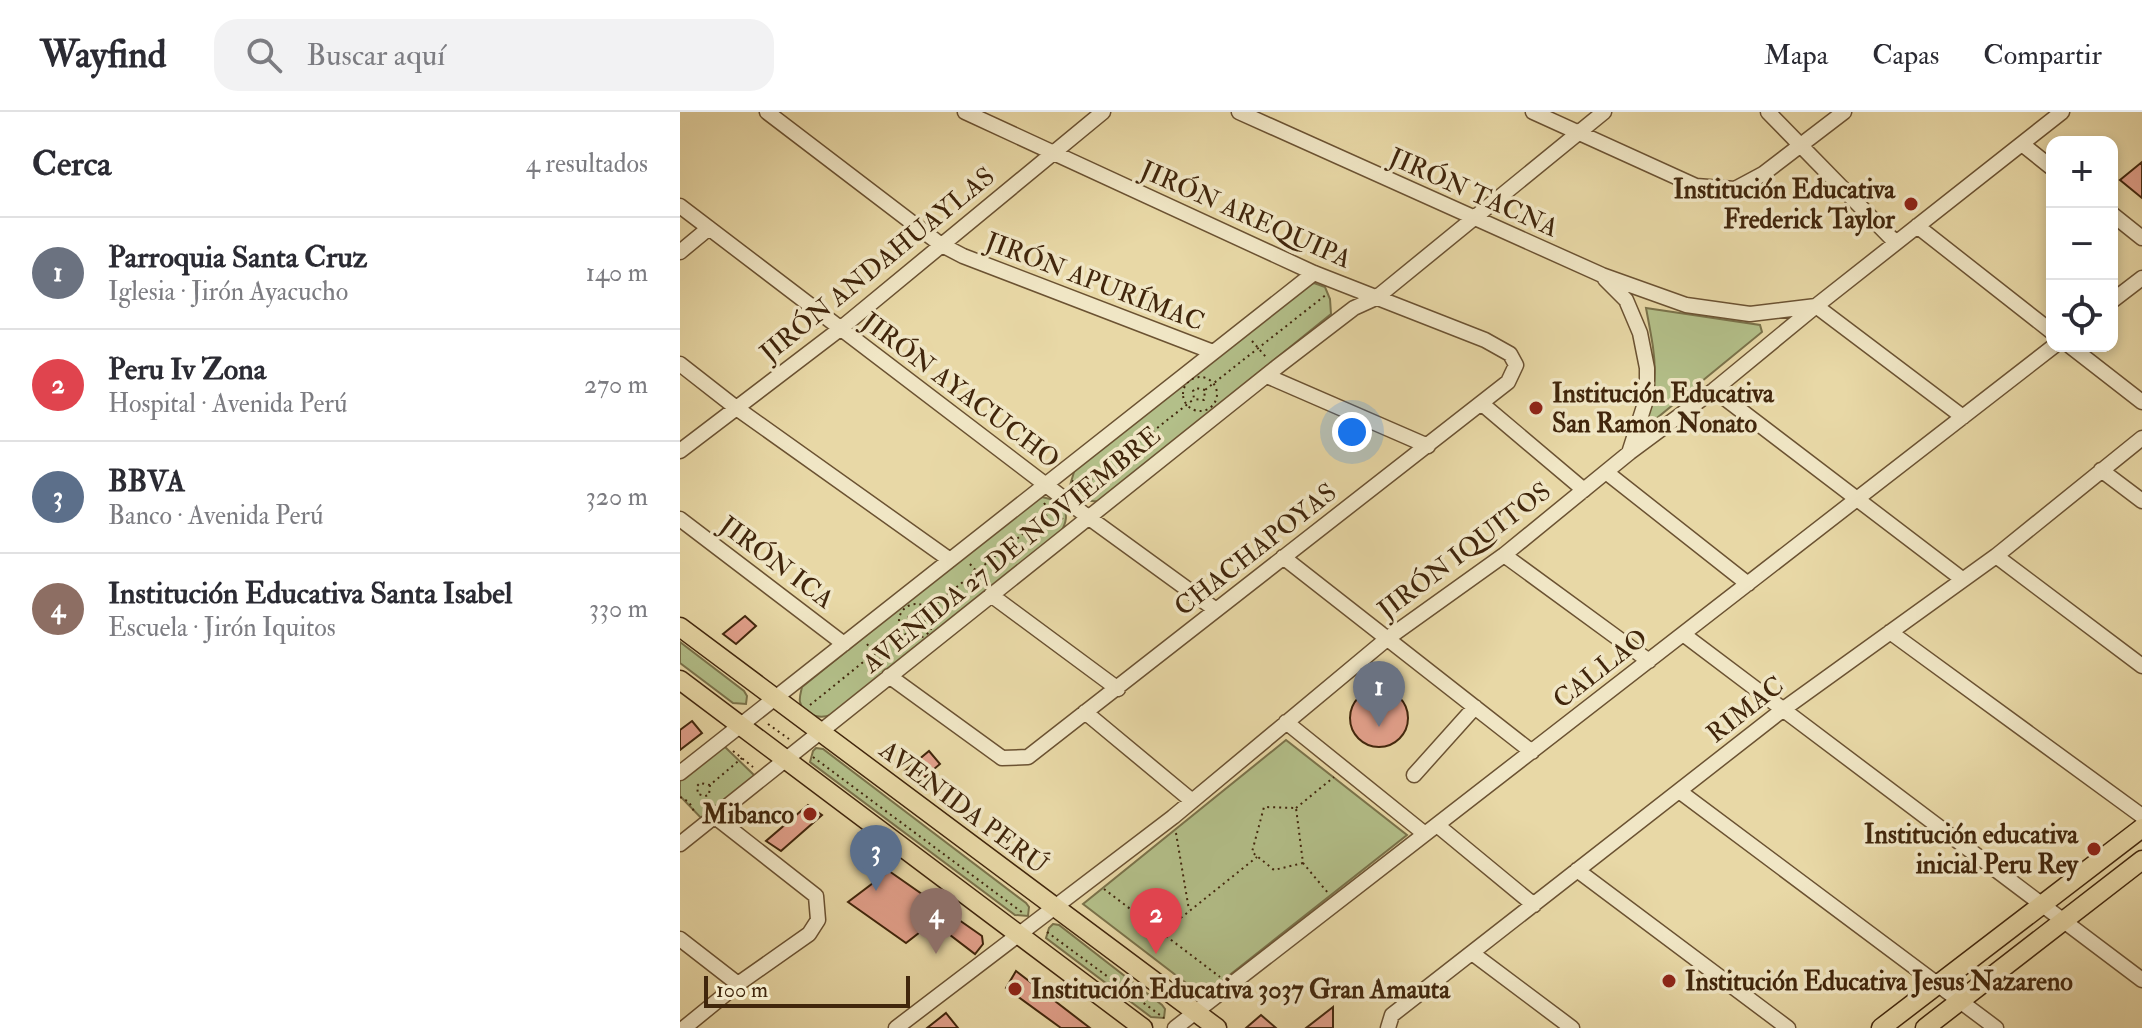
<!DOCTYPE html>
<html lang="es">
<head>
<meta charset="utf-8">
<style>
  body { margin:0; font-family:"IM FELL Double Pica",serif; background:#f2f2f3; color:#2b2b33 }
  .controls { position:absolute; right:24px; top:24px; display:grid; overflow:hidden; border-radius:16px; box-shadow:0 4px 12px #0003 }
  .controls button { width:72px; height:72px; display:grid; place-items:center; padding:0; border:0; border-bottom:2px solid #e1e1e2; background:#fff; color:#2b2b33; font:40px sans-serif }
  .scale { position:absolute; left:24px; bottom:20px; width:206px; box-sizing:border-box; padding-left:8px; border:4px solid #41260c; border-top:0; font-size:22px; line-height:28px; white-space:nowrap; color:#41260c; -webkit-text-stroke:6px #f0e6c5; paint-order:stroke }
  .you { position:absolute; left:672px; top:320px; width:28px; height:28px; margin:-20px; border:6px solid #fff; border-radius:50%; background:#1a73e8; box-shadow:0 0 0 12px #1a73e833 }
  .badge { display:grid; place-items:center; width:52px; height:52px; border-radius:50%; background:#ea580c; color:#fff; font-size:26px; font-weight:700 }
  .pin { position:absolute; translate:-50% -66px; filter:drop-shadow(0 2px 4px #0008) }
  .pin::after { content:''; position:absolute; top:42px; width:28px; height:24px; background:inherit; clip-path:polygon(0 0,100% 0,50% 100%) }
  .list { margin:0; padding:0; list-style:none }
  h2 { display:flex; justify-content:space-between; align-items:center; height:104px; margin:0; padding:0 32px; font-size:34px }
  h2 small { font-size:26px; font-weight:400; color:#7c7c81 }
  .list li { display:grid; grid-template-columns:52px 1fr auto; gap:24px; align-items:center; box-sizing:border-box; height:112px; padding:0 32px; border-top:2px solid #e1e1e2 }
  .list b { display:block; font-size:30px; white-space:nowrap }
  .list p { margin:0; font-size:26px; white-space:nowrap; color:#7c7c81 }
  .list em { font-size:26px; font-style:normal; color:#7c7c81 }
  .icon { flex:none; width:44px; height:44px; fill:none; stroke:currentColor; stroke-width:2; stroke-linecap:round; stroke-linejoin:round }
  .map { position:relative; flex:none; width:1462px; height:916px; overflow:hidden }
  header { display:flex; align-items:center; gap:48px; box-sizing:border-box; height:112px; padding:0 40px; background:#fff; border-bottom:2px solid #e1e1e2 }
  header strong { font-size:38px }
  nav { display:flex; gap:44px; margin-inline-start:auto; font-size:28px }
  .search { width:560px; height:72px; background:#f2f2f3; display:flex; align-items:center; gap:20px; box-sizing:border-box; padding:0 28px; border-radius:24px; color:#7c7c81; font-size:30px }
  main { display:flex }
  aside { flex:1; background:#fff }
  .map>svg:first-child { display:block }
</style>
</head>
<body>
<header>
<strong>Wayfind</strong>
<div class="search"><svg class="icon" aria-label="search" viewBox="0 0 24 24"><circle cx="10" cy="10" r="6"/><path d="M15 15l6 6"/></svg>Buscar aquí</div>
<nav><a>Mapa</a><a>Capas</a><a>Compartir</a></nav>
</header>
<main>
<aside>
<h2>Cerca<small>4 resultados</small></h2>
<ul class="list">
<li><span class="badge" style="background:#6b7280">1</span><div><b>Parroquia Santa Cruz</b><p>Iglesia · Jirón Ayacucho</p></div><em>140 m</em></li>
<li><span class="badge" style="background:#e0444e">2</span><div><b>Peru Iv Zona</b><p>Hospital · Avenida Perú</p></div><em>270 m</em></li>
<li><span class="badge" style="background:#5c6f8a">3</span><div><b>BBVA</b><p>Banco · Avenida Perú</p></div><em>320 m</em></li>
<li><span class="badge" style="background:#8d6e63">4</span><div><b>Institución Educativa Santa Isabel</b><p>Escuela · Jirón Iquitos</p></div><em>330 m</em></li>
</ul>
</aside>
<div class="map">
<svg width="1462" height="916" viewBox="0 0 1462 916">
  <rect width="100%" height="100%" fill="#e8d8a6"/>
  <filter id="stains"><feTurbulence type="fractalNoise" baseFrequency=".0025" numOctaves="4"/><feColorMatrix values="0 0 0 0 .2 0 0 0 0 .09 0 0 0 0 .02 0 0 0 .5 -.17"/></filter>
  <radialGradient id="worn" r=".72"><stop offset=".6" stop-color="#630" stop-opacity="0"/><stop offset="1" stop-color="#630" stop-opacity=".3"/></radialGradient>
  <path fill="#b3bf89" stroke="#7a724a" stroke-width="2" d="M634,171L645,175L650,187L651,202L420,389C407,390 398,388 389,377L396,353L622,175Z
    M966,196L1080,213L1082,220L961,319C981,267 976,249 966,196Z
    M362,385L382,390C388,403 387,410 380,422L151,603C140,607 123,604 120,590C119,585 121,580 122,575L354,388Z
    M0,530L64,579L67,584L66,592L53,591L0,551Z
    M606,628L727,723L523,884L403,792Z
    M44,634L75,664L23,708L0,684V668Z
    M136,636L143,637L346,791L349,795L348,804L335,803L130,650L133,639Z
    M373,812L379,813L482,893L485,897L484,906L471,905L366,826L369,816Z"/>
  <path fill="#e2a08b" stroke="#41260c" stroke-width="2" d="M1462,50V86L1440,68Z
    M65,504L76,514L56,532L43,522Z
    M670 606a29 29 0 1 1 58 0a29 29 0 1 1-58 0Z
    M12,609L22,621L0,638V618Z
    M249,639L260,652L240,669L225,659Z
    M128,693L142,703L101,739L86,729Z
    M209,759L302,824L303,832L295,842L253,810L226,831L168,790Z
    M336,859L410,916H381L326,876Z
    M653,895V916H626Z
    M266,901L278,916H247Z
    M581,903L596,916H566Z"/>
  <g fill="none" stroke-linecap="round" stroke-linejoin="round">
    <defs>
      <path id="minor" d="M87,0L260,132L283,144L533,240
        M559,0L922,163L1006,193L1070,202L1136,194L1283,305
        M853,0L1016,74L1055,77L1083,62L1164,0
        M1088,0L1215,130
        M1342,32L1372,56
        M0,94L408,405L536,498
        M1432,102L1462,126
        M1237,114L1372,220
        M0,140L29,116
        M925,167L946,188L960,221L967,256V285L949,341
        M1432,189L1462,166
        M1390,234L1462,290
        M0,252L55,295L270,448
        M587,264L748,334
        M1034,278L1282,467
        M801,291L904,378
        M0,339L160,217L423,0
        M1421,358L1462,389
        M926,360L1068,472
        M0,407L164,532
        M824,443L969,549
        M1316,444L1462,554
        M603,445L852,640
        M311,483L438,577
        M1210,520L1462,704
        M1003,522L1462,868
        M209,564L322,646L348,645L828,270L836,253L830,242L805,228L634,161L285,0
        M405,600L511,688
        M606,610L745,722
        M0,661L634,161
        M734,663L795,595
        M999,679L1316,916
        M757,713L854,793
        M0,732L597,255L674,196L696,186L924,0
        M897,758L1108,916
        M0,827L58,872
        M792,841L892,916
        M4,916L58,872L129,822L138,808L136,784L34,704
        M216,916L493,705L708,526L824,443L949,341L1034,278L1136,194L1382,0
        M495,916L1374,234
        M708,916L712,903L1105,596L1316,444L1462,326"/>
      <path id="major" d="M0,515L537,916
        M0,568L463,916
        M1201,916L1462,716
        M1245,916L1462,748"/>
    </defs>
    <use href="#minor" stroke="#6b5232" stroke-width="17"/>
    <use href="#major" stroke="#41260c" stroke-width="21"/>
    <path stroke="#41260c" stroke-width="2" stroke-dasharray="2 4" stroke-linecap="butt" d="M572,229L586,245
      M503 282a17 17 0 1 1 34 0a17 17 0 1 1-34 0Z
      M525,278L516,276L513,279L514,287L524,288L525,278L647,182
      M461,318L474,334
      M392,369L403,375L411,386
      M397,379L514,287
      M364,391L371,400L383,407
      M290,452L307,471
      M219 509a17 17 0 1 1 34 0a17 17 0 1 1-34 0Z
      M243,502L245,510L240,517L229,513L228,505L237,500L243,502L373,398
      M187,532L203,552
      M130,593L228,514
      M88,612L109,627
      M53,639L73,655
      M133,645L343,801
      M30,673L20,671L17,674L18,682L25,684L29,683L30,673L62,646
      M0,685L9,690L15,701
      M616,696L654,665
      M496,721L509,798
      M623,751L594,758L572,740L584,695L616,696L623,751L648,781
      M424,777L540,865
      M367,820L484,906
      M482,821L577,745"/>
    <use href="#minor" stroke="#f0e6c5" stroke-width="14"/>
    <use href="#major" stroke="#e8d8a6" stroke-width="18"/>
  </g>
  <g fill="#8f2418" stroke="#f0e6c5" stroke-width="3">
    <circle cx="1231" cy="92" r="8"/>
    <circle cx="856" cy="296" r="8"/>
    <circle cx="130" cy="702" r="8"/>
    <circle cx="1414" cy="737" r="8"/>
    <circle cx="989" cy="869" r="8"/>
    <circle cx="335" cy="877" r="8"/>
  </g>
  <g text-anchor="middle" stroke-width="7" stroke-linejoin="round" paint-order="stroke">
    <g font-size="26" font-weight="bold" fill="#41260c" stroke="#f0e6c5" text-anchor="end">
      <text x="1215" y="86">Institución Educativa<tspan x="1215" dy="30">Frederick Taylor</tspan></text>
      <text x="872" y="290" text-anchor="start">Institución Educativa<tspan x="872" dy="30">San Ramon Nonato</tspan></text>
      <text x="114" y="711">Mibanco</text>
      <text x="1398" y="731">Institución educativa<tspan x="1398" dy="30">inicial Peru Rey</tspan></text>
      <text x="1005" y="878" text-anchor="start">Institución Educativa Jesus Nazareno</text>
      <text x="351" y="886" text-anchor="start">Institución Educativa 3037 Gran Amauta</text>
    </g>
    <g font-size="26" fill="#41260c" stroke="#f0e6c5">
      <text transform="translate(794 80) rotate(24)" y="9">JIRÓN TACNA</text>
      <text transform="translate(566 102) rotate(24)" y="9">JIRÓN AREQUIPA</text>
      <text transform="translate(197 152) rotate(-39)" y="9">JIRÓN ANDAHUAYLAS</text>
      <text transform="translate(415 169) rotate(21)" y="9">JIRÓN APURÍMAC</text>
      <text transform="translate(281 278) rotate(37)" y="9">JIRÓN AYACUCHO</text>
      <text transform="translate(331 437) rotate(-39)" y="9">AVENIDA 27 DE NOVIEMBRE</text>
      <text transform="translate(575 437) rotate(-38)" y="9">CHACHAPOYAS</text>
      <text transform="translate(784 438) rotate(-37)" y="9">JIRÓN IQUITOS</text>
      <text transform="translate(97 450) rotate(37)" y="9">JIRÓN ICA</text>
      <text transform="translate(920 556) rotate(-38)" y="9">CALLAO</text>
      <text transform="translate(1065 597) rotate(-38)" y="9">RIMAC</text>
      <text transform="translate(284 695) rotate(37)" y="9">AVENIDA PERÚ</text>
    </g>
  </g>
  <rect width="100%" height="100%" filter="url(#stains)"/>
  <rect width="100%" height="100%" fill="url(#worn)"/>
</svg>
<div class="controls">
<button>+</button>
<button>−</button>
<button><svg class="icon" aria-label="locate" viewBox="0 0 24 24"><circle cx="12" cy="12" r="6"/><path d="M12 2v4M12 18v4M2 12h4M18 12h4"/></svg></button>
</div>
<div class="scale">100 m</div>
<div class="you"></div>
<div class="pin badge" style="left:699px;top:615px;background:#6b7280">1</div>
<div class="pin badge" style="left:476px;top:842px;background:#e0444e">2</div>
<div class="pin badge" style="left:196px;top:779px;background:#5c6f8a">3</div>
<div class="pin badge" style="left:256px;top:842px;background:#8d6e63">4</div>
</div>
</main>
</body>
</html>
